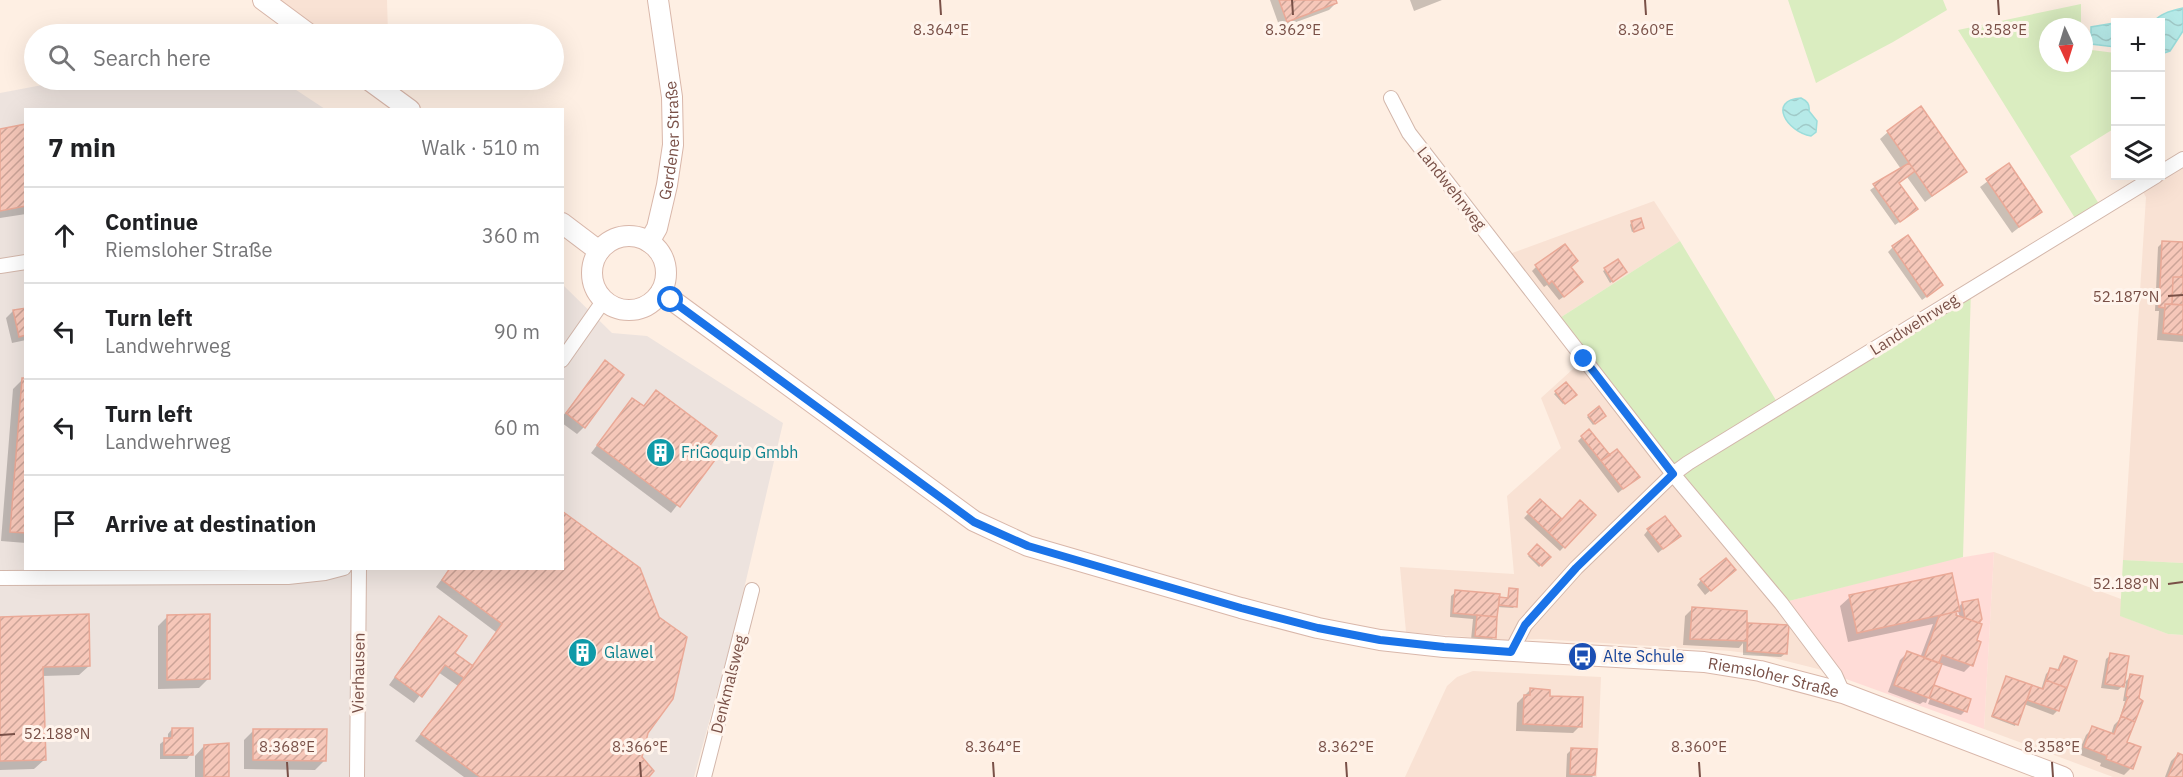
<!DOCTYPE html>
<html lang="en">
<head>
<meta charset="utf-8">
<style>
  body { margin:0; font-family:"IBM Plex Sans",sans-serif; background:#f6f6f6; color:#202124 }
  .controls { position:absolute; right:18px; top:18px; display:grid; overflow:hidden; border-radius:0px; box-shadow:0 6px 24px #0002 }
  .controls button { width:54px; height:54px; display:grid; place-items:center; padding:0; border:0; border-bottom:2px solid #e0e0e0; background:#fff; color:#202124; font:30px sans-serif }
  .compass { position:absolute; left:2039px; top:18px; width:54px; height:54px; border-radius:50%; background:#fff; box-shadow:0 6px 24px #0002; rotate:176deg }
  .stop { position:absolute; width:18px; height:18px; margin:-14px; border:4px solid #1a73e8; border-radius:50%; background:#fff }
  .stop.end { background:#1a73e8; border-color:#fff; box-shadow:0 2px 6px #0008 }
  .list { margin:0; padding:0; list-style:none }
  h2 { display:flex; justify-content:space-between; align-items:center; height:78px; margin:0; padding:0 24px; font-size:26px }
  h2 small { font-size:20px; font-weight:400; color:#757577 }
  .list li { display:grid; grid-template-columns:39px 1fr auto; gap:18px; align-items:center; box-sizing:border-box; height:96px; padding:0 24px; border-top:2px solid #e0e0e0 }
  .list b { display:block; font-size:22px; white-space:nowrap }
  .list p { margin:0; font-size:20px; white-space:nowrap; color:#757577 }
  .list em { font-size:20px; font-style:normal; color:#757577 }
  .icon { flex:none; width:33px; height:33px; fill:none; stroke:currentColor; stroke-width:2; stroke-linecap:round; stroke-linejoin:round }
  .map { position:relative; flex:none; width:2183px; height:777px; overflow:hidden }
  .search { position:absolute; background:#fff; box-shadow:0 6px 24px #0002; left:24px; top:24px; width:540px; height:66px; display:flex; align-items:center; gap:15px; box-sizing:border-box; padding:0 21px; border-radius:33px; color:#757577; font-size:22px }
  .panel { position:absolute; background:#fff; box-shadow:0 6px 24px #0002; left:24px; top:108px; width:540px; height:462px; border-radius:0px }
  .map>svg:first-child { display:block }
</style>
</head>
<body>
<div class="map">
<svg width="2183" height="777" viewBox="0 0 2183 777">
  <defs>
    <pattern id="water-waves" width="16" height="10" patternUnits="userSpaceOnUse" patternTransform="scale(1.5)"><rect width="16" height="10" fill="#b6eae8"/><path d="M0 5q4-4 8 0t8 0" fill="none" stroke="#a0cac8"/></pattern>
    <pattern id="building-hatch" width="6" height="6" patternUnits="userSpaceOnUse" patternTransform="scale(1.5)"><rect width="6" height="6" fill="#f6c7b9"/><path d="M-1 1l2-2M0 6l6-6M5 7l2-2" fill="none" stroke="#cca498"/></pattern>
  </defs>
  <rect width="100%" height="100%" fill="#feefe3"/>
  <path fill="#f9e2d4" d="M280,0H387L388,34H327Z
    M2183,159V563L2123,560L2146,197L2139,186Z
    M1654,201L1680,241L1555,321L1504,256Z
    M1584,359L1835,675L1818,669L1762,655L1730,651L1540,639L1504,640L1406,632L1400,567L1514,574L1507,496L1561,448L1541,398Z
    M1994,552L2121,599V616L2168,634L2183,635V777H2113L1984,729Z
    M1473,671L1601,677L1597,777H1405L1447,686L1457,677Z"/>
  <path fill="#ffdcd7" d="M1994,552L1984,729L1835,675L1781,603L1947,560Z"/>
  <path fill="#ede3de" d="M69,80H281L325,109L26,110V568H562L563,285L612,333L647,336L783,423L735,627L694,777H0V93Z"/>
  <path fill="#daedc0" d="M1788,0H1943L1947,10L1893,42L1816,83Z
    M2081,4V27H2048V63H2084V49L2115,53V128L2070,156L2102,209L2078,223L1958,30Z
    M1680,241L1780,407L1971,289L1963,557L1781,603L1555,321Z
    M2123,560L2183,563V635L2168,634L2120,616Z"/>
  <path fill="url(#water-waves)" stroke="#9bdddb" stroke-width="1.5" d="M2183,8V31L2170,51L2161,54L2160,22H2153C2161,13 2171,11 2183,8Z
    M2115,23V47L2091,44V27Z
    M1801,98C1807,101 1810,104 1809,111L1817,121L1816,132L1811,136C1787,132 1767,100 1801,98Z"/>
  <path fill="#0003" fill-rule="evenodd" d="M1270,0H1335L1336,3L1329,10L1280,28Z
    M1410,0H1442L1414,11Z
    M26,126V214L0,218V131Z
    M1888,132L1965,172L1925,202L1907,177L1898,183L1912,213L1895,225L1870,190L1901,169L1880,139Z
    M2008,166L2040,211L2012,233L1980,187Z
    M1631,223L1642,228L1632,232L1630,225Z
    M2163,242L2183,243V342L2157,340L2159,311H2155L2158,247Z
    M1893,247L1937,289L1922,300L1888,252Z
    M1618,261L1623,274L1610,283L1603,271Z
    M1536,267H1570L1577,287L1559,300L1547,285L1544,287L1532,271Z
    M26,309V340L12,343L6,318L13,311Z
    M605,362L584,427L577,434L562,423V417Z
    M23,379H26V543L1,541L13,389Z
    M1566,384L1575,395L1563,404L1554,394Z
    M656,392L705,448L716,456L671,513L591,453L632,400L643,407Z
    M1598,408L1604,415L1593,425L1587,417Z
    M1582,437L1609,457L1633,481L1618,493L1578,441Z
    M1540,501L1561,521L1594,515L1560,551L1524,518Z
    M1648,530L1674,540L1658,553L1644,535Z
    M1538,546L1549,557L1539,567L1528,556Z
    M450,568L646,732L641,757L647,777H464L415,741L458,686L438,672L414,703L389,685L432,625L439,618L453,654L472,667L496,632L436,587Z
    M1730,574L1705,595L1697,585L1701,580Z
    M1510,590L1515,606L1513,608L1497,607L1494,637L1489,642L1471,640L1473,619L1450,617L1451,596L1456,592L1507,599Z
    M1850,597L1958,608L1962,603L1977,600L1971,665L1964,672L1940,664L1932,686L1970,700L1965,711L1961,715L1928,704L1934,688L1932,687L1926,703L1923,702L1920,704L1888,692L1900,660L1907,653L1920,658L1933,624L1848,642L1840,606ZM1958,611L1960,618L1954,616Z
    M1692,609L1746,627L1749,624L1786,653L1781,657L1743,655V643L1739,648L1683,645L1685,616Z
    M168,616L209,678L199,688L158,689V626Z
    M0,618L89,666L79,675L42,676L44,760L34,769L0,770Z
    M2111,655L2123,684L2131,676L2125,743L2131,768L2124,775L2100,766L2101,763L2078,754L2086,735L2093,728L2111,734L2114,725L2119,720L2125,701H2123L2126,683L2118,690L2101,688L2106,659Z
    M2065,658L2058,710L2053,715L2024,704L2015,726L1991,717L2007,678L2041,690L2046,674L2051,669L2057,671L2060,663Z
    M1530,690L1548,697L1580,726L1573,733L1516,731L1517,703Z
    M172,729L191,754L187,759H160V744L165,740H168V734Z
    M253,731L325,760L315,770L244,769V740Z
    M204,746L228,777H195V756Z
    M1572,749L1594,775L1592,777H1566L1567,754Z
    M2178,754L2183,756V777H2165L2171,761Z"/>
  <path fill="url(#building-hatch)" stroke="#eaa997" stroke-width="1.5" d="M1279,0H1336L1337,3L1287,22Z
    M1921,106L1967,172L1932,196L1887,131Z
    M26,124V206L0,211V129Z
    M1909,163L1915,171L1899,183L1918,209L1900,222L1873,184Z
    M2009,163L2042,212L2019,227L1986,179Z
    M1641,218L1644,228L1634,232L1631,221Z
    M1908,235L1943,285L1927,297L1892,246Z
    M2162,241L2183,242V277H2173L2172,304H2165V308L2159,307Z
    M1565,244L1578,261L1571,267L1583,282L1564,297L1552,281L1549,284L1535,265Z
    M1618,259L1627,272L1613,282L1604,268Z
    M2173,277H2183V305L2172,304Z
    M2165,304L2183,305V335L2163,333Z
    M26,308V335L19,337L13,310Z
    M605,360L624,375L585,428L566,413Z
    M22,378H26V533L10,532Z
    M1566,382L1577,395L1565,404L1555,391Z
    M656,390L717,436L708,448L718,456L680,507L597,445L632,398L644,406Z
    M1599,406L1606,416L1595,424L1588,415Z
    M1589,429L1610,455L1601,461L1581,436Z
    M1617,449L1640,477L1623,489L1601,461Z
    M1540,499L1562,519L1549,533L1527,512Z
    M1580,500L1596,515L1565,548L1549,533Z
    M562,511L640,568L659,617L687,637L673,699L648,733L642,757L654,771L649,777H480L421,734L464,678L502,624L442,580L450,568H562Z
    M1665,516L1681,536L1663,549L1647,529Z
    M1537,544L1551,557L1542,566L1528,554Z
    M1726,558L1736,570L1711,591L1700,579Z
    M1952,573L1960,611L1857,633L1849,595Z
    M1509,588L1518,589L1517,607L1499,605V597L1508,598Z
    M1455,590L1500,594L1497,617L1453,613Z
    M1978,599L1982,619L1979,623L1965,618L1962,602Z
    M1692,607L1747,611V641L1690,639Z
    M1957,611L1956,615L1982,624L1977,640L1981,642L1973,666L1942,655L1939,663L1924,658L1939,616Z
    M89,614L90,666L43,667L46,760L0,761V617Z
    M210,614V679L167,680V615Z
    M1477,615L1497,617L1496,638L1475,636Z
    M439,616L467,636L455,653L473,666L464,678L445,665L422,697L395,677Z
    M1748,623L1789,625L1787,654L1747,651Z
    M1907,651L1942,664L1929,698L1894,685Z
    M2110,653L2129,656L2124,687L2105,684Z
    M2064,656L2077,661L2067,688L2046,680L2050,668L2059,670Z
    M2130,674L2143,676L2139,698L2143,701L2135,722L2121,716L2128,697L2126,696Z
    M2006,676L2032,685L2018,725L1992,716Z
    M2046,680L2067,688L2059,711L2027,700L2032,685L2043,689Z
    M1934,685L1971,699L1967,712L1929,698Z
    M1530,688L1550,690V696L1583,697L1582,727L1523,724L1524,695H1530Z
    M2121,716L2135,722L2127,742L2141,747L2133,769L2106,759L2107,756L2084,747L2092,726L2114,734Z
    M172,728H193V755H164V738H172Z
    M253,729H327L326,761L253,760Z
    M229,743V777H204V745Z
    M1571,748L1597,749L1595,775L1570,774Z
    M2178,753L2183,755V777H2168Z"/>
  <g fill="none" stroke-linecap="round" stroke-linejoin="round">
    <defs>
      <path id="minor" d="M1391,98L1409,133L1673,474L1781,603L1835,675L1843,693
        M2160,173L2183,159
        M0,266L26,262
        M562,360L604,300
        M0,578L288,577L325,573L344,568
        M1511,652L1525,625L1576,568L1673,474L1688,463L2156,176
        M357,777L359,568
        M704,777L752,590"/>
      <g id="secondary">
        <path d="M263,0L309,34"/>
        <path d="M369,80L410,110"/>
        <path d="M562,223L599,251"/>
        <circle cx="629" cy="273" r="37"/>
        <path id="s1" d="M649,242L657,228L667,185L673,145L672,97L658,0"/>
        <path id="s2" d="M661,292L974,521L1028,546L1241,608L1318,628L1380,640L1444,647L1704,662L1760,671L1843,693L2063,777"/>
      </g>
    </defs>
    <use href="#minor" stroke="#d3b7ab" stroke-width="16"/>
    <use href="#secondary" stroke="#d9b7aa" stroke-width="22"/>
    <use href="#minor" stroke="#fff" stroke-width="14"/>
    <use href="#secondary" stroke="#fff" stroke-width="20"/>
  </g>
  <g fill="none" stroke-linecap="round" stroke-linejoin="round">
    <path stroke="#1a73e8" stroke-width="8" d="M671,300L974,522L1028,546L1241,608L1318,628L1380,640L1444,647L1511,652L1525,625L1576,568L1673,474L1584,359"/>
  </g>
  <path fill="none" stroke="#795047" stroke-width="2" d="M940,0L941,15M1292,0L1293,15M1645,0L1646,15M1998,0L1999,15M2168,296L2183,295M2168,584L2183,582M0,735L15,734M287,762L288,777M640,762L641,777M993,762L994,777M1346,762L1347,777M1699,762L1700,777M2052,762L2053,777"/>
  <defs>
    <symbol id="building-disc" viewBox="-11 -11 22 22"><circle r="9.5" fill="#0f9aa8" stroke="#fff4ec"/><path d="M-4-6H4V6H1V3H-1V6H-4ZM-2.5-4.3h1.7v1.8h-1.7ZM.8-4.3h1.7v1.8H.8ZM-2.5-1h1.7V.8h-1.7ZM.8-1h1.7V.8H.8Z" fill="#fff"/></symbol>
    <symbol id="bus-disc" viewBox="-11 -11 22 22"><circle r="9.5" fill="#1a4fb4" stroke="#fff4ec"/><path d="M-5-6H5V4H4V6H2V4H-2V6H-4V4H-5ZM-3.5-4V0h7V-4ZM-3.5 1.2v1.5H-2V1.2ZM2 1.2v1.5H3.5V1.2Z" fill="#fff"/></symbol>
  </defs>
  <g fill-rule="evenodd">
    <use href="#building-disc" x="644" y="436" width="33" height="33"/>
    <use href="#building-disc" x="566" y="636" width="33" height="33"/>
    <use href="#bus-disc" x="1566" y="640" width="33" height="33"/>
  </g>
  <g text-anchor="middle" stroke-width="6" stroke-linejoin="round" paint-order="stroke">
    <g font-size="16" fill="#795047" stroke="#fff4ec">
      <text dy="6" stroke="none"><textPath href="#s1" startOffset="105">Gerdener Straße</textPath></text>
      <text transform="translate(1452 188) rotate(52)" y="6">Landwehrweg</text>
      <text transform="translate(1914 324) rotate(-32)" y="6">Landwehrweg</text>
      <text transform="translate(358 673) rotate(-89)" y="6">Vierhausen</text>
      <text dy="6" stroke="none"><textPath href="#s2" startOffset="1208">Riemsloher Straße</textPath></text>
      <text transform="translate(728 684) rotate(-76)" y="6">Denkmalsweg</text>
    </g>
    <g font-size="16" fill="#0d838f" stroke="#fff4ec" text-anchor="start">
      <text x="681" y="458">FriGoquip Gmbh</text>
      <text x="604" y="658">Glawel</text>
    </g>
    <g font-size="16" fill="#164399" stroke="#fff4ec" text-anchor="start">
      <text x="1603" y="662">Alte Schule</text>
    </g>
  </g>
  <g font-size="15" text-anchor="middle" fill="#795047" stroke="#fff4ec" stroke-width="6" stroke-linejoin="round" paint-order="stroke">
    <text x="941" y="35">8.364°E</text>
    <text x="1293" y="35">8.362°E</text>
    <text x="1646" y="35">8.360°E</text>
    <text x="1999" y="35">8.358°E</text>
    <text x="2126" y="302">52.187°N</text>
    <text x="2126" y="589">52.188°N</text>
    <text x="57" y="739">52.188°N</text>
    <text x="287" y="752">8.368°E</text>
    <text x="640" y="752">8.366°E</text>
    <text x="993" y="752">8.364°E</text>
    <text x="1346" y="752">8.362°E</text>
    <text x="1699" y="752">8.360°E</text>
    <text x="2052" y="752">8.358°E</text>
  </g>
</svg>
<div class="controls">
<button>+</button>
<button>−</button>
<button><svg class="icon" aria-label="layers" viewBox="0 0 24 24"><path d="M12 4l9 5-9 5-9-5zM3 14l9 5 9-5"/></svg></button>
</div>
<svg class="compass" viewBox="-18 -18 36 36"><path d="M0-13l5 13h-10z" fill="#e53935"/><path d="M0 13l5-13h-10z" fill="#757577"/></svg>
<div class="stop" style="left:671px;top:300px"></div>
<div class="stop end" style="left:1584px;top:359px"></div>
<div class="search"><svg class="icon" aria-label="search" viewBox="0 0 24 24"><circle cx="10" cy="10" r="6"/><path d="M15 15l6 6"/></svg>Search here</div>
<section class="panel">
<h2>7 min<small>Walk · 510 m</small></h2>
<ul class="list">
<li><svg class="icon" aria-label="ahead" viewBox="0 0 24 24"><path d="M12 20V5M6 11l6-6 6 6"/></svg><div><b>Continue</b><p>Riemsloher Straße</p></div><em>360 m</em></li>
<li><svg class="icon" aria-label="left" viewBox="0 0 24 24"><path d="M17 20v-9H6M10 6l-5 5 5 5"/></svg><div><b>Turn left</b><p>Landwehrweg</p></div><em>90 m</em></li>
<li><svg class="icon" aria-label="left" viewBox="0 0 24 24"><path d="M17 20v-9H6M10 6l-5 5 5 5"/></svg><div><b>Turn left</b><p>Landwehrweg</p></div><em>60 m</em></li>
<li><svg class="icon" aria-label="arrive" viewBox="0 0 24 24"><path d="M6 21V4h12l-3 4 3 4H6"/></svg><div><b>Arrive at destination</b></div></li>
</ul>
</section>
</div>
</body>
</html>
